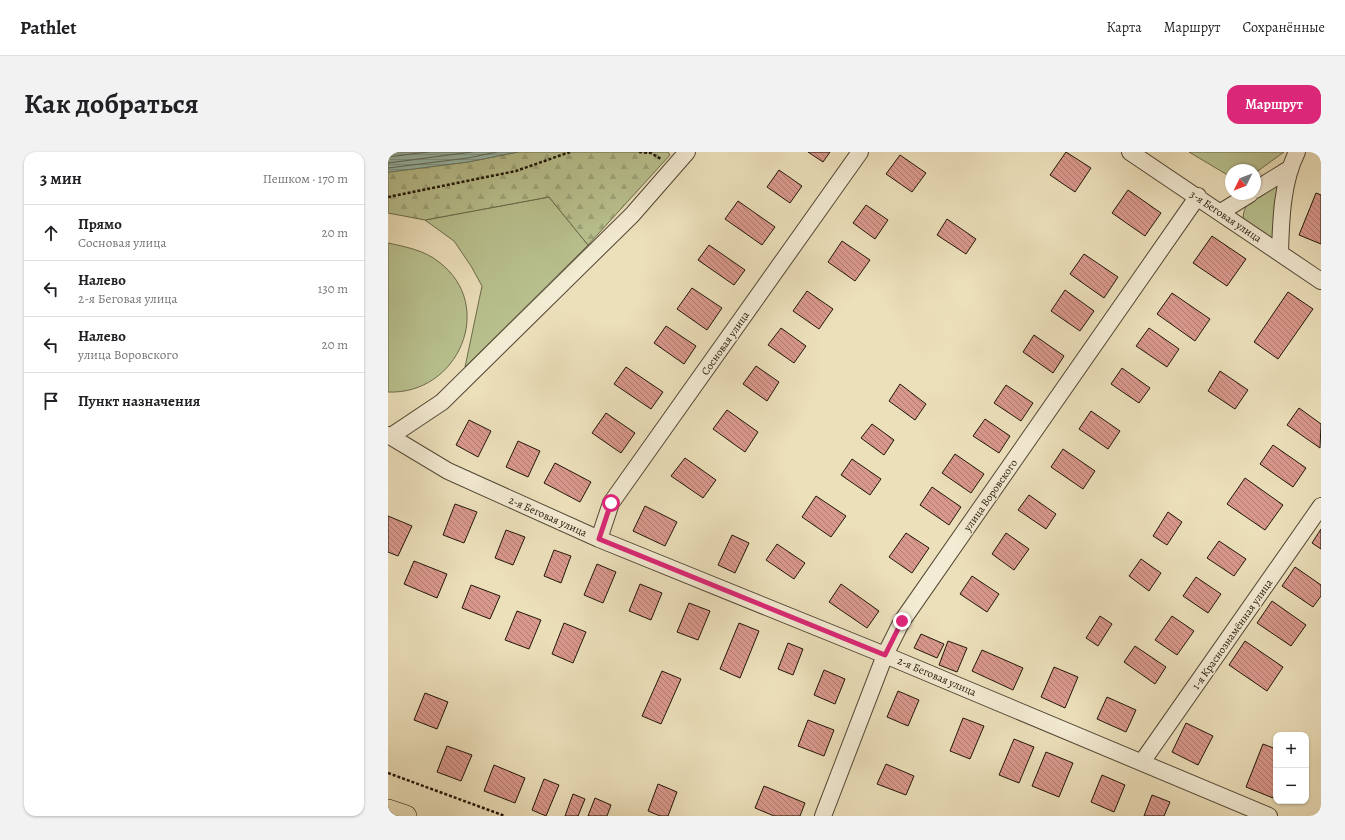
<!DOCTYPE html>
<html lang="ru">
<head>
<meta charset="utf-8">
<style>
  body { margin:0; font-family:Alegreya,serif; background:#f2f2f2; color:#202124 }
  .controls { position:absolute; right:12px; bottom:12px; display:grid; overflow:hidden; border-radius:8px; box-shadow:0 1px 3px #0004 }
  .controls button { width:36px; height:36px; display:grid; place-items:center; padding:0; border:0; border-bottom:1px solid #e0e0e0; background:#fff; color:#202124; font:20px sans-serif }
  .compass { position:absolute; left:837px; top:12px; width:36px; height:36px; border-radius:50%; background:#fff; box-shadow:0 1px 3px #0004; rotate:227deg }
  .stop { position:absolute; width:12px; height:12px; margin:-9px; border:3px solid #db2777; border-radius:50%; background:#fff }
  .stop.end { background:#db2777; border-color:#fff; box-shadow:0 1px 4px #0008 }
  .list { margin:0; padding:0; list-style:none }
  h2 { display:flex; justify-content:space-between; align-items:center; height:52px; margin:0; padding:0 16px; font-size:17px }
  h2 small { font-size:13px; font-weight:400; color:#757577 }
  .list li { display:grid; grid-template-columns:26px 1fr auto; gap:12px; align-items:center; box-sizing:border-box; height:56px; padding:0 16px; border-top:1px solid #e0e0e0 }
  .list b { display:block; font-size:15px; white-space:nowrap }
  .list p { margin:0; font-size:13px; white-space:nowrap; color:#757577 }
  .list em { font-size:13px; font-style:normal; color:#757577 }
  .icon { flex:none; width:22px; height:22px; fill:none; stroke:currentColor; stroke-width:2; stroke-linecap:round; stroke-linejoin:round }
  .map { position:relative; flex:none; width:933px; height:664px; overflow:hidden; border-radius:12px }
  header { display:flex; align-items:center; gap:24px; box-sizing:border-box; height:56px; padding:0 20px; background:#fff; border-bottom:1px solid #e0e0e0 }
  header strong { font-size:19px }
  nav { display:flex; gap:22px; margin-inline-start:auto; font-size:14px }
  .intro { display:flex; align-items:center; justify-content:space-between; box-sizing:border-box; height:96px; padding:0 24px }
  h1 { margin:0; font-size:28px }
  .button { padding:10px 18px; border-radius:12px; background:#db2777; color:#fff; font-size:14px; font-weight:700 }
  main { display:flex; gap:24px; padding:0 24px }
  aside { flex:1; background:#fff; border-radius:12px; box-shadow:0 1px 3px #0004 }
  .map>svg:first-child { display:block }
</style>
</head>
<body>
<header>
<strong>Pathlet</strong>
<nav><a>Карта</a><a>Маршрут</a><a>Сохранённые</a></nav>
</header>
<div class="intro"><h1>Как добраться</h1><a class="button">Маршрут</a></div>
<main>
<aside>
<h2>3 мин<small>Пешком · 170 m</small></h2>
<ul class="list">
<li><svg class="icon" aria-label="ahead" viewBox="0 0 24 24"><path d="M12 20V5M6 11l6-6 6 6"/></svg><div><b>Прямо</b><p>Сосновая улица</p></div><em>20 m</em></li>
<li><svg class="icon" aria-label="left" viewBox="0 0 24 24"><path d="M17 20v-9H6M10 6l-5 5 5 5"/></svg><div><b>Налево</b><p>2-я Беговая улица</p></div><em>130 m</em></li>
<li><svg class="icon" aria-label="left" viewBox="0 0 24 24"><path d="M17 20v-9H6M10 6l-5 5 5 5"/></svg><div><b>Налево</b><p>улица Воровского</p></div><em>20 m</em></li>
<li><svg class="icon" aria-label="arrive" viewBox="0 0 24 24"><path d="M6 21V4h12l-3 4 3 4H6"/></svg><div><b>Пункт назначения</b></div></li>
</ul>
</aside>
<div class="map">
<svg width="933" height="664" viewBox="0 0 933 664">
  <defs>
    <pattern id="forest-firs" width="22" height="20" patternUnits="userSpaceOnUse"><rect width="22" height="20" fill="#b9c290"/><path d="M5 1l3.5 6h-7zM16 11l3.5 6h-7z" fill="#9fa67b"/></pattern>
    <pattern id="water-rules" width="6" height="5" patternUnits="userSpaceOnUse"><rect width="6" height="5" fill="#99bdae"/><path d="M0 2.5h6" fill="none" stroke="#84a294"/></pattern>
    <pattern id="building-back-hatch" width="6" height="6" patternUnits="userSpaceOnUse"><rect width="6" height="6" fill="#d9988c"/><path d="M-1 5l2 2M0 0l6 6M5-1l2 2" fill="none" stroke="#b07b70"/></pattern>
  </defs>
  <rect width="100%" height="100%" fill="#ece0bb"/>
  <filter id="stains"><feTurbulence type="fractalNoise" baseFrequency=".005" numOctaves="4"/><feColorMatrix values="0 0 0 0 .2 0 0 0 0 .09 0 0 0 0 .02 0 0 0 .5 -.17"/></filter>
  <radialGradient id="worn" r=".72"><stop offset=".6" stop-color="#630" stop-opacity="0"/><stop offset="1" stop-color="#630" stop-opacity=".3"/></radialGradient>
  <path fill="#b9c290" stroke="#6c6c4c" d="M801,0H896L867,21V18H843V25Z
    M889,32L893,42L886,91L856,72C851,49 872,43 889,32Z
    M161,45L200,93L77,215L94,134L83,114L66,89L37,68Z
    M0,91C18,95 36,98 51,110C109,154 70,243 0,240Z"/>
  <path fill="url(#forest-firs)" stroke="#6c6c4c" d="M130,0H280L282,3L200,93L161,45L37,68L0,61V20L80,10Z"/>
  <path fill="url(#water-rules)" stroke="#697a6c" d="M0,0H130L80,10L2,20H0Z"/>
  <g fill="none" stroke-linecap="round" stroke-linejoin="round">
    <path stroke="#5c6a5b" stroke-width="1" d="M0,5L40,0
      M0,11L84,0
      M0,16L80,6L109,0"/>
  </g>
  <path fill="url(#building-back-hatch)" stroke="#201608" d="M420,0H442L435,10Z
    M678,0L703,16L687,40L662,23Z
    M512,3L538,21L524,40L498,22Z
    M391,18L414,34L402,51L379,35Z
    M740,38L773,61L757,84L724,61Z
    M928,41L933,43V92L911,83Z
    M350,49L387,75L374,93L337,67Z
    M478,53L500,68L487,87L465,71Z
    M559,67L588,87L578,102L549,83Z
    M824,84L858,107L839,134L805,111Z
    M454,89L482,108L467,129L440,110Z
    M321,93L357,118L346,133L310,108Z
    M696,102L730,125L716,146L682,122Z
    M304,136L334,156L319,178L289,157Z
    M677,138L706,159L692,179L663,159Z
    M419,139L445,157L431,177L405,159Z
    M900,140L925,157L890,207L866,190Z
    M784,141L822,167L807,189L769,162Z
    M278,174L308,194L296,212L266,191Z
    M393,176L418,194L406,211L380,193Z
    M761,176L791,197L779,215L748,194Z
    M646,183L676,204L665,221L635,200Z
    M368,214L391,230L379,249L355,232Z
    M238,215L275,240L263,257L226,232Z
    M734,216L762,236L751,251L723,232Z
    M832,219L860,238L847,257L820,239Z
    M512,232L538,252L527,268L501,249Z
    M618,233L645,251L633,269L606,251Z
    M911,256L933,272L932,296L899,273Z
    M339,258L370,280L357,300L325,277Z
    M703,259L732,279L720,297L691,277Z
    M218,261L247,281L233,301L204,281Z
    M597,267L622,284L611,301L585,284Z
    M81,268L103,279L90,305L68,293Z
    M484,272L506,288L496,303L473,286Z
    M130,289L152,299L140,325L118,315Z
    M885,293L918,316L905,335L872,312Z
    M675,297L707,319L695,337L663,315Z
    M567,302L596,322L583,341L554,321Z
    M297,306L328,328L315,346L283,324Z
    M464,307L493,327L482,343L453,323Z
    M167,311L203,330L192,350L156,331Z
    M857,326L895,353L877,378L839,352Z
    M544,335L573,355L561,373L532,353Z
    M641,343L668,362L658,377L630,358Z
    M428,344L458,364L443,385L414,365Z
    M67,352L89,360L76,391L55,383Z
    M257,354L289,370L277,394L245,379Z
    M780,360L794,370L779,393L765,384Z
    M0,364L24,374L10,404L0,400Z
    M933,377V397L924,391Z
    M118,378L137,385L125,413L107,406Z
    M518,381L541,396L524,421L501,405Z
    M618,381L641,397L626,418L604,402Z
    M344,383L361,391L347,421L330,413Z
    M831,389L858,407L846,424L819,406Z
    M389,392L417,411L406,427L378,408Z
    M166,398L183,404L173,431L156,424Z
    M753,407L773,421L761,439L741,424Z
    M26,409L59,422L49,446L16,432Z
    M209,412L228,420L215,451L196,443Z
    M907,415L933,433V444L925,455L894,434Z
    M584,424L611,442L599,460L572,442Z
    M808,425L833,442L820,461L795,444Z
    M252,432L274,441L263,468L241,459Z
    M453,432L491,459L479,476L441,450Z
    M83,433L112,444L102,467L74,456Z
    M884,449L918,473L903,494L869,471Z
    M301,451L322,459L310,488L289,480Z
    M129,459L153,468L141,497L117,488Z
    M712,464L724,472L710,494L698,486Z
    M784,464L806,479L789,503L767,488Z
    M176,471L198,480L185,511L164,502Z
    M351,471L371,479L352,526L332,517Z
    M533,482L556,492L549,506L526,496Z
    M560,489L579,496L569,520L551,513Z
    M857,489L895,515L879,539L841,513Z
    M400,491L415,497L405,523L390,517Z
    M747,494L778,515L767,532L736,510Z
    M594,498L635,516L625,538L584,519Z
    M666,515L690,525L677,556L653,545Z
    M436,518L457,527L447,552L426,543Z
    M274,519L293,527L273,572L254,564Z
    M510,539L531,548L520,574L499,565Z
    M37,541L60,550L49,577L26,568Z
    M719,545L748,558L738,580L709,567Z
    M575,566L596,574L582,607L562,599Z
    M420,568L446,578L436,604L410,594Z
    M798,571L825,584L810,613L784,600Z
    M626,587L646,595L631,631L611,623Z
    M875,592L888,597V640L885,646L858,635Z
    M59,594L84,603L73,629L49,620Z
    M658,600L685,611L671,645L644,634Z
    M498,612L526,624L518,643L489,632Z
    M106,613L137,626L127,651L96,639Z
    M714,623L737,633L726,660L703,650Z
    M156,627L171,633L158,664L144,658Z
    M270,632L289,640L280,664H272L260,659Z
    M376,634L417,651L412,664H386L367,656Z
    M185,642L197,647L190,664H177Z
    M764,643L782,650L776,664H756Z
    M207,646L223,653L219,664H200Z"/>
  <g fill="none" stroke-linecap="round" stroke-linejoin="round">
    <defs>
      <path id="minor" d="M742,0L933,129
        M867,38L901,17
        M833,60L862,42
        M892,100C893,67 894,30 909,0
        M0,283L60,319L211,387L497,503L881,664
        M3,284L54,250L244,63L299,0
        M211,387L223,351L472,0
        M754,610L933,354
        M435,664L497,503L514,469L810,44"/>
      <path id="major" d="M0,658L18,664"/>
    </defs>
    <use href="#minor" stroke="#534835" stroke-width="18"/>
    <use href="#major" stroke="#201608" stroke-width="22"/>
    <path stroke="#201608" stroke-width="2.5" stroke-dasharray="3 2" stroke-linecap="butt" d="M251,0L263,1L273,7
      M0,45L128,19L182,0
      M0,621L117,664"/>
    <use href="#minor" stroke="#f3ebd3" stroke-width="16"/>
    <use href="#major" stroke="#ece0bb" stroke-width="21"/>
  </g>
  <g fill="none" stroke-linecap="round" stroke-linejoin="round">
    <path stroke="#db2777" stroke-width="5" d="M223,351L211,387L497,503L514,469"/>
  </g>
  <g text-anchor="middle" stroke-width="3" stroke-linejoin="round" paint-order="stroke">
    <g font-size="11" fill="#201608" stroke="#f3ebd3">
      <text transform="translate(838 64) rotate(34)" y="4">3-я Беговая улица</text>
      <text transform="translate(337 191) rotate(-55)" y="4">Сосновая улица</text>
      <text transform="translate(602 343) rotate(-55)" y="4">улица Воровского</text>
      <text transform="translate(160 364) rotate(24)" y="4">2-я Беговая улица</text>
      <text transform="translate(844 482) rotate(-55)" y="4">1-я Краснознамённая улица</text>
      <text transform="translate(549 524) rotate(23)" y="4">2-я Беговая улица</text>
    </g>
  </g>
  <rect width="100%" height="100%" filter="url(#stains)"/>
  <rect width="100%" height="100%" fill="url(#worn)"/>
</svg>
<div class="controls">
<button>+</button>
<button>−</button>
</div>
<svg class="compass" viewBox="-18 -18 36 36"><path d="M0-13l5 13h-10z" fill="#e53935"/><path d="M0 13l5-13h-10z" fill="#757577"/></svg>
<div class="stop" style="left:223px;top:351px"></div>
<div class="stop end" style="left:514px;top:469px"></div>
</div>
</main>
</body>
</html>
